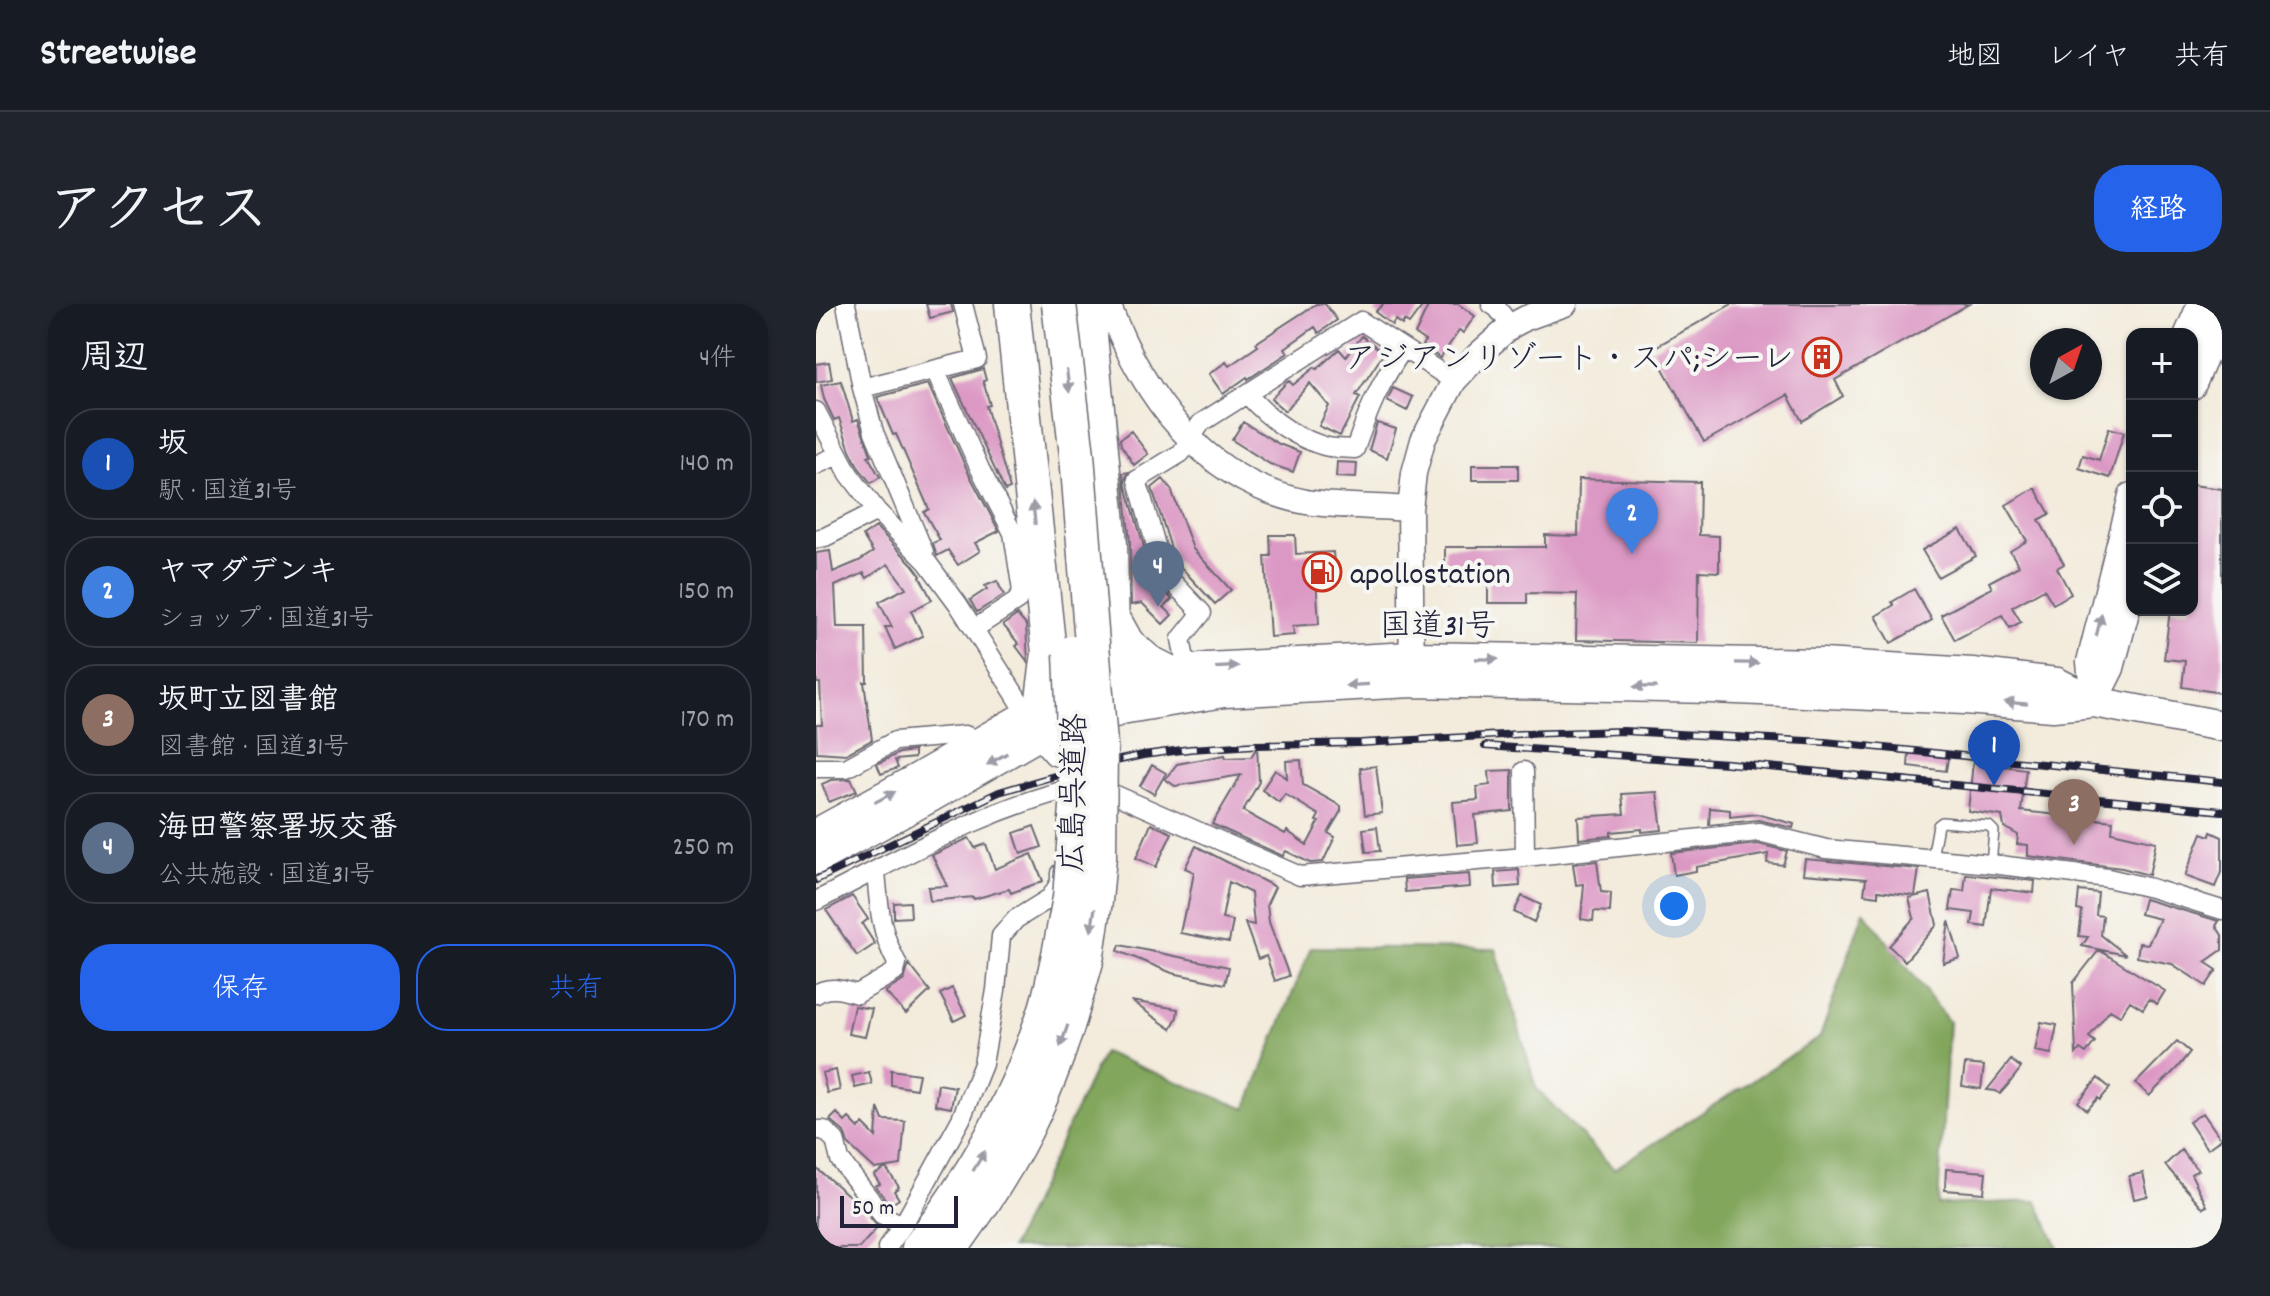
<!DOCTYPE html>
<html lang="ja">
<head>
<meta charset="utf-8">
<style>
  body { margin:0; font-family:Dekko,"Klee One",sans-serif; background:#20242c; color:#f1f3f6 }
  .controls { position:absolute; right:24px; top:24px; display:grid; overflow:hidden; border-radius:16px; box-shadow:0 2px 6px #0004 }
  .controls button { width:72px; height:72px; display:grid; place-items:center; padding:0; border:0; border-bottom:2px solid #363941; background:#171b24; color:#f1f3f6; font:40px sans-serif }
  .compass { position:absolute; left:1214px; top:24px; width:72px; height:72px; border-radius:50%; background:#171b24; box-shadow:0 2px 6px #0004; rotate:40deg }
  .scale { position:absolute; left:24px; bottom:20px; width:118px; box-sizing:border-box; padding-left:8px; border:4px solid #22223b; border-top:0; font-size:22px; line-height:28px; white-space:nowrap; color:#22223b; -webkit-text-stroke:6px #f6f6f2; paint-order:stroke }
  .you { position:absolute; left:858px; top:602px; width:28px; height:28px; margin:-20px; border:6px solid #fff; border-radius:50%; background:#1a73e8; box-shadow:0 0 0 12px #1a73e833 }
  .badge { display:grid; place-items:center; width:52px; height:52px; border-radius:50%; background:#2563eb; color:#fff; font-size:26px; font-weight:700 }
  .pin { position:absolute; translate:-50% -66px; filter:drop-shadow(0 2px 4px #0008) }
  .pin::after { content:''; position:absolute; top:42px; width:28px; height:24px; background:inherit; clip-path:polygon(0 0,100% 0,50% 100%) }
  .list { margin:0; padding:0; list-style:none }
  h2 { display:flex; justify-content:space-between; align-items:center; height:104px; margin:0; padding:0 32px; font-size:34px }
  h2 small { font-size:26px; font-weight:400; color:#9ea1a6 }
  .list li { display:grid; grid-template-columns:52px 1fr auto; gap:24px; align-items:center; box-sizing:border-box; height:112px; margin:0 16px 16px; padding:0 16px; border:2px solid #363941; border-radius:32px }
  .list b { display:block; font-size:30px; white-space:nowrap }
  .list p { margin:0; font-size:26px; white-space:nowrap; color:#9ea1a6 }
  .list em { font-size:26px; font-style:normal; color:#9ea1a6 }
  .actions { display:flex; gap:16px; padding:24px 32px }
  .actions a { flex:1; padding:18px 0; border:2px solid #2563eb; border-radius:32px; text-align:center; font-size:28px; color:#2563eb }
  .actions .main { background:#2563eb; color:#fff }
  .icon { flex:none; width:44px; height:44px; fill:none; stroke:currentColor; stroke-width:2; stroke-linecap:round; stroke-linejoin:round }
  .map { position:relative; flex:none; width:1406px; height:944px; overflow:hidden; border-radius:32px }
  header { display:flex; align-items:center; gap:48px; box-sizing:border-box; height:112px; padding:0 40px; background:#171b24; border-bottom:2px solid #363941 }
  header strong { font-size:38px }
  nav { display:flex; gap:44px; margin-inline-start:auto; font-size:28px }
  .intro { display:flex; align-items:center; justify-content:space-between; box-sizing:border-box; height:192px; padding:0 48px }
  h1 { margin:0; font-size:56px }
  .button { padding:20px 36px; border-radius:32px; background:#2563eb; color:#fff; font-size:28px; font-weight:700 }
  main { display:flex; gap:48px; padding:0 48px }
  aside { flex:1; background:#171b24; border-radius:32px; box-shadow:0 2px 6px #0004 }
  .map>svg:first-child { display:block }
</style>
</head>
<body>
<header>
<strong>Streetwise</strong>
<nav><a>地図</a><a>レイヤ</a><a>共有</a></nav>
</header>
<div class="intro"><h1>アクセス</h1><a class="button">経路</a></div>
<main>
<aside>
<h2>周辺<small>4件</small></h2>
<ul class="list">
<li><span class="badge" style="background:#1a4fb4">1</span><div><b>坂</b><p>駅 · 国道31号</p></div><em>140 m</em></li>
<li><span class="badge" style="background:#3f7fe0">2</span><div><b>ヤマダデンキ</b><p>ショップ · 国道31号</p></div><em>150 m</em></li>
<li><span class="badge" style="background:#8d6e63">3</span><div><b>坂町立図書館</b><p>図書館 · 国道31号</p></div><em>170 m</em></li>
<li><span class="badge" style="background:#5c6f8a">4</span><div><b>海田警察署坂交番</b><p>公共施設 · 国道31号</p></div><em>250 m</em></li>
</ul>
<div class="actions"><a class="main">保存</a><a>共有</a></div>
</aside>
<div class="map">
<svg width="1406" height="944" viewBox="0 0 1406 944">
  <rect width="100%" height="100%" fill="#f6f6f2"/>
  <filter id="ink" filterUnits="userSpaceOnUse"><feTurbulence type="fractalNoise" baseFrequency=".0125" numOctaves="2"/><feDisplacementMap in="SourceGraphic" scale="16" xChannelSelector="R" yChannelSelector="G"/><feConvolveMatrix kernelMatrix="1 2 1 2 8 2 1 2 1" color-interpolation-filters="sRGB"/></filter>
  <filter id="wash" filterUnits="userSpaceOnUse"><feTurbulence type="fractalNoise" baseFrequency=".006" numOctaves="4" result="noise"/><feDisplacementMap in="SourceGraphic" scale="32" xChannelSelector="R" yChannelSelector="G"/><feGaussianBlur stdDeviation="1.8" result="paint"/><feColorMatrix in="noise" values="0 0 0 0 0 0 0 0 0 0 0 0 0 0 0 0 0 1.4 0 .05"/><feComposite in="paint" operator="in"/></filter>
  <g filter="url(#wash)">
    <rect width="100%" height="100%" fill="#f3ebdb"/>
    <path fill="#81a65c" stroke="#52644c" stroke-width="2" d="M1048,607L1133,718L1122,901L1221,897L1242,944H195L287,748L430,805L495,643L680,645L720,784L798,865L1004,733Z"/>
    <g id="blocks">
      <path fill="#dc98c4" d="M110,0H135L137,8L114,14Z
        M500,0H509L521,16L503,29L499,23L469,44L472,49L432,75L431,73L407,90L393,70L410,58L413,62L442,42L440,39Z
        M567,0H608L593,20L588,17L586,21L579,16L576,21L559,8Z
        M613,0H642L659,12L647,29L643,27L624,54L606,41L609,37L599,30Z
        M916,0H1153L1019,76L1027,92L986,117L972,91L888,138L836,45Z
        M546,32L568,49L540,91L544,93L524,132L503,122L513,102L494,79L469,107L455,95L469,80L473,77L477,81L499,63L501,65L523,45L530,53Z
        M13,58L16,75L0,78V60Z
        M167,65L170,76L167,77L174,101L170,102L194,185L189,187L136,74Z
        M25,77L37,117L42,115L55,151L52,152L64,173L55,179L43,164L34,146L23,114L18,116L8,95L5,81Z
        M112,80L153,170L183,227L159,239L164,247L142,261L132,246L121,252L120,250L117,239L124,236L108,208L113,205L80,130L77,131L61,93Z
        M577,84L597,93L591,107L571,97Z
        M427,118L463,140L484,148L477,168L454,160L416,136Z
        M561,119L580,125L571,154L553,146Z
        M1293,124L1308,128L1294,174L1263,164L1267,151L1283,156Z
        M315,127L332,150L318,161L305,141L304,135Z
        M521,158L541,159L540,174L520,173Z
        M656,161H702V176H656Z
        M313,168L310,173L309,179L327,239L334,272L336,271L339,277L356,295L348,303L356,311L347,320L326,299L315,301L314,239L307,169Z
        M347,175L355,185L377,245L415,286L399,300L359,257L336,184Z
        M763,175L884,178L883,231L903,232V268L883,267L882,339L760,336L761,290L711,289V299H672V275H629V243H729V231L762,232Z
        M1376,181L1406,185V389L1366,383L1369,357L1348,355L1354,306H1376Z
        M1219,184L1234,210L1223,216L1248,260L1241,264L1255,290L1237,300L1228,285L1196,303L1205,318L1194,324L1186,311L1139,336L1125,311L1176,284L1173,278L1203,262L1194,247L1211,237L1190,201Z
        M60,223L96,260L105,272L104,273L116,296L95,307L107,332L79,345L69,323H76L63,298L90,284L72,260L51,274L48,269L19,282L21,323H50L51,378H48L56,436L30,450L1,448L0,421H6L4,379H1L0,371V249L14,247L17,268L43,257L57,248L47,232Z
        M1144,225L1160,252L1122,273L1106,246Z
        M454,231H479L480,250L517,248L519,272L500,273L503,320L477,322L478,331L454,333L449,252H455Z
        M181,277L188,291L161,308L154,296L171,285L169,282Z
        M1098,285L1116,316L1075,339L1060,312L1078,301L1076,298Z
        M201,311L210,321L212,358L200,342L203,340L187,321Z
        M441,443L443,478L427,507L469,530L471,527L491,541L503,518L500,517L503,511L469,490L463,498L446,486L459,466L471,474L470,457L485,456L487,481L525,502V507L512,529L519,533L507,558L494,559L470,547L467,552L396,520L425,471L359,482L349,475L361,460L409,451L410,454L435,453Z
        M98,447V454L79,456L82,464L65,470L61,460L83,449Z
        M1093,449L1132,454L1130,467L1092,462Z
        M1157,458L1210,465L1205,507L1297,517L1296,528L1340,538L1333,571L1306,564L1212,552V541L1201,540L1202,531L1188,523L1186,512L1152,507Z
        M336,461L350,469L338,490L324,482Z
        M560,462L566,509L549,511L544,464Z
        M696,466V507L659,511L662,539L641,541L637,498L662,496L661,483L674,481L673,467Z
        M35,475L41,487L13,498L6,480L15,476Z
        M841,488L846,526L826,528V525L795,528V532L763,535L762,513L808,510L806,490Z
        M894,504L914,506V513L941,510L978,520L977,524L942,516L893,521Z
        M335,520L356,529L340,563L320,554Z
        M218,522L226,543L205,550L198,529Z
        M561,523L564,547L550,548L547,525Z
        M1395,528L1406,533V566L1399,583L1369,572L1386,529L1394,532Z
        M153,534L159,544L170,540L179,565L216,550L227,577L195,589L193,585L158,595L157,593L114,597L112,583L131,582L116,551Z
        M942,540L971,547L967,561L951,559L952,550L880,563V567L858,571L855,549Z
        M380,542L459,583L451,600L453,618L473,672L459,677L450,652L442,655L429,619L438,621L435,589L413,578L406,615L417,617L413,638L364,629L369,606H371L378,568L369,564Z
        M989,555L1103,565L1099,592L1062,587V592L1048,590L1050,575L987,570Z
        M781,557L785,588L795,589L794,608L778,607L777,617L765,615L768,580L760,581L757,560Z
        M703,566L704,582L680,584L679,568Z
        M653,570L654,583L589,588L588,575Z
        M1150,570L1219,577L1218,589L1175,584L1170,623L1156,621L1158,609L1134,606L1137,586L1148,587Z
        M1263,587L1282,589L1280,611L1287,612L1285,631L1310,651L1266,642L1272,633L1263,632L1266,607L1261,606Z
        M1114,589L1121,621L1089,657L1073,642L1098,614L1093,594Z
        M36,592L52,615L46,620L59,640L41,652L10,606Z
        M706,592L725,601L718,618L698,608Z
        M1328,595L1403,617L1400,622L1406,631V646L1389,658L1401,666L1390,682L1356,660L1321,653L1323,639L1332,640L1344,615L1324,610Z
        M94,598L95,613L78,614V599Z
        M1133,617L1144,654L1127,659Z
        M304,641L413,663L409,680L356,669L302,647Z
        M1283,646L1349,687L1341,700L1333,695L1327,705L1314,697L1304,712L1294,706L1273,733L1279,738L1270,749L1264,745L1260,750L1257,679Z
        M93,660L114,687L90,710L69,688L88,676Z
        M136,684L150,711L138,717L124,690Z
        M315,697L362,705L361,713L355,725Z
        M38,702L56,705L49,733L32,730Z
        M1225,718L1241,721L1235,750L1219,747Z
        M1361,737L1374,748L1361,764L1333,792L1320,779Z
        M1195,756L1205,764L1191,782L1184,790L1180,787L1171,786Z
        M1149,760L1168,762L1165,785L1146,782Z
        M20,766L24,786L11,789L6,769Z
        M75,766L103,770L100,785L75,781Z
        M53,768L56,780L39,784L36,772Z
        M1282,774L1294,784L1284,796L1282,794L1271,806L1262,798Z
        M122,780L139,783L135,804L119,801Z
        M62,804L67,816L89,817L85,861L59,865L32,840L28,828L14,816L21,809L29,818L33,814L43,824L47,820L60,833Z
        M1387,809L1405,835L1391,845L1373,818Z
        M1365,846L1382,866L1375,870L1391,902L1387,904L1349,861Z
        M0,864L44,901L62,923L43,944H8L0,929Z
        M70,864L83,883L78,887L83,895L74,901L59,882L64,880L58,871Z
        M1130,865L1170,868L1168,889L1129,886Z
        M1327,869L1332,892L1318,895L1313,872Z"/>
    </g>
  </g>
  <g filter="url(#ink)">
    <use href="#blocks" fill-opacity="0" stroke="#6b6873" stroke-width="2"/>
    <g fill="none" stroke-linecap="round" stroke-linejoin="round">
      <defs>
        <path id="service" d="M1116,554L1122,521L1126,518L1173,522L1178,527L1175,560"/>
        <path id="minor" d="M30,0L46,84L58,128L108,248
          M675,0L681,4L695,22
          M119,66L164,165L197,229L206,287L201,297L158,325
          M46,84L161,55L147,0
          M431,90C451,113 478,133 508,142C518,145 529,144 539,145C553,105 563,80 587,45
          M0,107L33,170L61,207L111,258L142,300L212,411
          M0,161L22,151
          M0,235L9,233L61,207
          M371,366L365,335L386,309L348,269L321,176L365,149L385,119L545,17L638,77
          M231,426L230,443L238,452L254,454L261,462
          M0,464H30L79,437L149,431L166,438
          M708,467L709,553
          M0,597C89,552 176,500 275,480L484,572L709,553L943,528L1010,545L1175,560L1292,574L1335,584L1406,606
          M0,690C13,681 27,686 41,690L79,668L81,659C64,628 63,602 60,567
          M0,826H8L19,836L24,856L67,912L87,921
          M71,944L87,921L145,815L167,760L180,686L185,632L200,615L234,594L244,578V569"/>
        <path id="tertiary" d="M292,0C327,92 388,178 490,198C521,203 562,202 594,205
          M596,371L594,205L598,169L607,136L638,77L663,50L695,22L710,14L749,0"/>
        <path id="secondary" d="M1372,30L1385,0
          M1376,82L1406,13
          M1278,398L1274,358L1316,192
          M1278,398L1295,364L1316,285"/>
        <path id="trunk" d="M0,530L99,476L226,403L297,379L391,364L595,353L1007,360L1156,369L1241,379L1278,398L1406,422
          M0,555L116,492L231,426L299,406L408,388L596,378L897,384L1149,395L1237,402L1278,398"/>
        <path id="motorway" d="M196,0L233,349L226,403L231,426
          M271,0L294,240L297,379L299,406
          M295,311L311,340L332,358L354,369
          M103,944C158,872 200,798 228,711C235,692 238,671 243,651
          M135,944C166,901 196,857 218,808C241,759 256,708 270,657"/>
      </defs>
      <use href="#service" stroke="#6b6873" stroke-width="12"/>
      <use href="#minor" stroke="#6b6873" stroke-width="21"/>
      <use href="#tertiary" stroke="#6b6873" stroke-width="27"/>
      <use href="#secondary" stroke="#6b6873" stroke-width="29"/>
      <use href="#trunk" stroke="#6b6873" stroke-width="33"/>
      <use href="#motorway" stroke="#6b6873" stroke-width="37"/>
      <use href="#service" stroke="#fff" stroke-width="9"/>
      <use href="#minor" stroke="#fff" stroke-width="18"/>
      <use href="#tertiary" stroke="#fff" stroke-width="24"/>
      <use href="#secondary" stroke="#fff" stroke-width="26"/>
      <use href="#trunk" stroke="#fff" stroke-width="30"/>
      <use href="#motorway" stroke="#fff" stroke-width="34"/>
      <defs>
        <path id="rail" d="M669,442L911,459L1406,507
          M0,576L183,488L263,465L327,451L374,445L440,441L545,439L704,430L807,427L1009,438L1406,478"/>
      </defs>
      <use href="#rail" stroke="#22223b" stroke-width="8"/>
      <use href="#rail" stroke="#f6f6f2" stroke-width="5" stroke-dasharray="15" stroke-linecap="butt"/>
      <defs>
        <path id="motorway-bridge" d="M243,0L261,151L284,440L283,552L279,597L270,657
          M243,651L254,594L261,503L255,349"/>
      </defs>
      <use href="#motorway-bridge" stroke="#6b6873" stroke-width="37" stroke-linecap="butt"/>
      <use href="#motorway-bridge" stroke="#fff" stroke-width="34"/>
    </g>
    <defs><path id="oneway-solid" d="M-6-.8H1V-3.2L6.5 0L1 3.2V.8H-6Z" transform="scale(2)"/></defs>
    <g fill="#9c9ca7">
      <use href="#oneway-solid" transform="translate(252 77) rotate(83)"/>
      <use href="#oneway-solid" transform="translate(218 209) rotate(-96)"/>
      <use href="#oneway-solid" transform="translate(1283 321) rotate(-76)"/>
      <use href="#oneway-solid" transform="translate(671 355) rotate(1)"/>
      <use href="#oneway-solid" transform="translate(931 359) rotate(1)"/>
      <use href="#oneway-solid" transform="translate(411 363) rotate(-3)"/>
      <use href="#oneway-solid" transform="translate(541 381) rotate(177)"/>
      <use href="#oneway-solid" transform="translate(829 383) rotate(-179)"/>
      <use href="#oneway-solid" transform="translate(1200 399) rotate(-175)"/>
      <use href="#oneway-solid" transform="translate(181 455) rotate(150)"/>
      <use href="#oneway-solid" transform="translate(69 493) rotate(-28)"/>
      <use href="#oneway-solid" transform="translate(277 616) rotate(99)"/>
      <use href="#oneway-solid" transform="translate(248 732) rotate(109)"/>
      <use href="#oneway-solid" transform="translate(163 857) rotate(-59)"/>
    </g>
  </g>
  <defs>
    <symbol id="building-ring" viewBox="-11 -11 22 22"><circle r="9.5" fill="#f6f6f2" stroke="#c8321e" stroke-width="1.5"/><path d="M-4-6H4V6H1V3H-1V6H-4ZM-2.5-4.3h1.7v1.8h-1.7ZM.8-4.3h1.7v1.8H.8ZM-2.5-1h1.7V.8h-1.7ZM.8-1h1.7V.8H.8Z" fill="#c8321e"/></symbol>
    <symbol id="fuel-ring" viewBox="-11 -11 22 22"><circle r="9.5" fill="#f6f6f2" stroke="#c8321e" stroke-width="1.5"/><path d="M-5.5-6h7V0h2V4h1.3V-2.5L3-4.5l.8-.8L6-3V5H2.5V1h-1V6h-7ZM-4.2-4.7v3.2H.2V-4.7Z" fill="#c8321e"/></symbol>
  </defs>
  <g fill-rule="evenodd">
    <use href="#building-ring" x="984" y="31" width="44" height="44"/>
    <use href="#fuel-ring" x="484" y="246" width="44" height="44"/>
  </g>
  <g text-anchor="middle" stroke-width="8" stroke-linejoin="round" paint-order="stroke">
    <g font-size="32" fill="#22223b" stroke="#f6f6f2" text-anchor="end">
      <text x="978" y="64">アジアンリゾート・スパ;シーレ</text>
      <text x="534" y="279" text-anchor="start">apollostation</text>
    </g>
    <g font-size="32" fill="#22223b" stroke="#f6f6f2">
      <text x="622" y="331">国道31号</text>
      <text transform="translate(256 489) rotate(-89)" y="11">広島呉道路</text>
    </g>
  </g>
</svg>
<div class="controls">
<button>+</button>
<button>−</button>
<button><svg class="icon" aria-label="locate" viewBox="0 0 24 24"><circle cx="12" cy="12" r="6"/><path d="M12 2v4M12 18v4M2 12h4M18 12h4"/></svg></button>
<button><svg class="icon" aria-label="layers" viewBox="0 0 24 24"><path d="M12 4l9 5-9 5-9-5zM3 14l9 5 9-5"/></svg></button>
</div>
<svg class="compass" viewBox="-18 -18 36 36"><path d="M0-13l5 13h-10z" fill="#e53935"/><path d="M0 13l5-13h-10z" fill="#9ea1a6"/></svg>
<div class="scale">50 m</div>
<div class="you"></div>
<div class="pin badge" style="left:1178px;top:482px;background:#1a4fb4">1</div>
<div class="pin badge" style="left:816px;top:250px;background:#3f7fe0">2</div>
<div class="pin badge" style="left:1258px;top:541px;background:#8d6e63">3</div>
<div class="pin badge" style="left:342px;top:303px;background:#5c6f8a">4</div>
</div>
</main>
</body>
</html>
